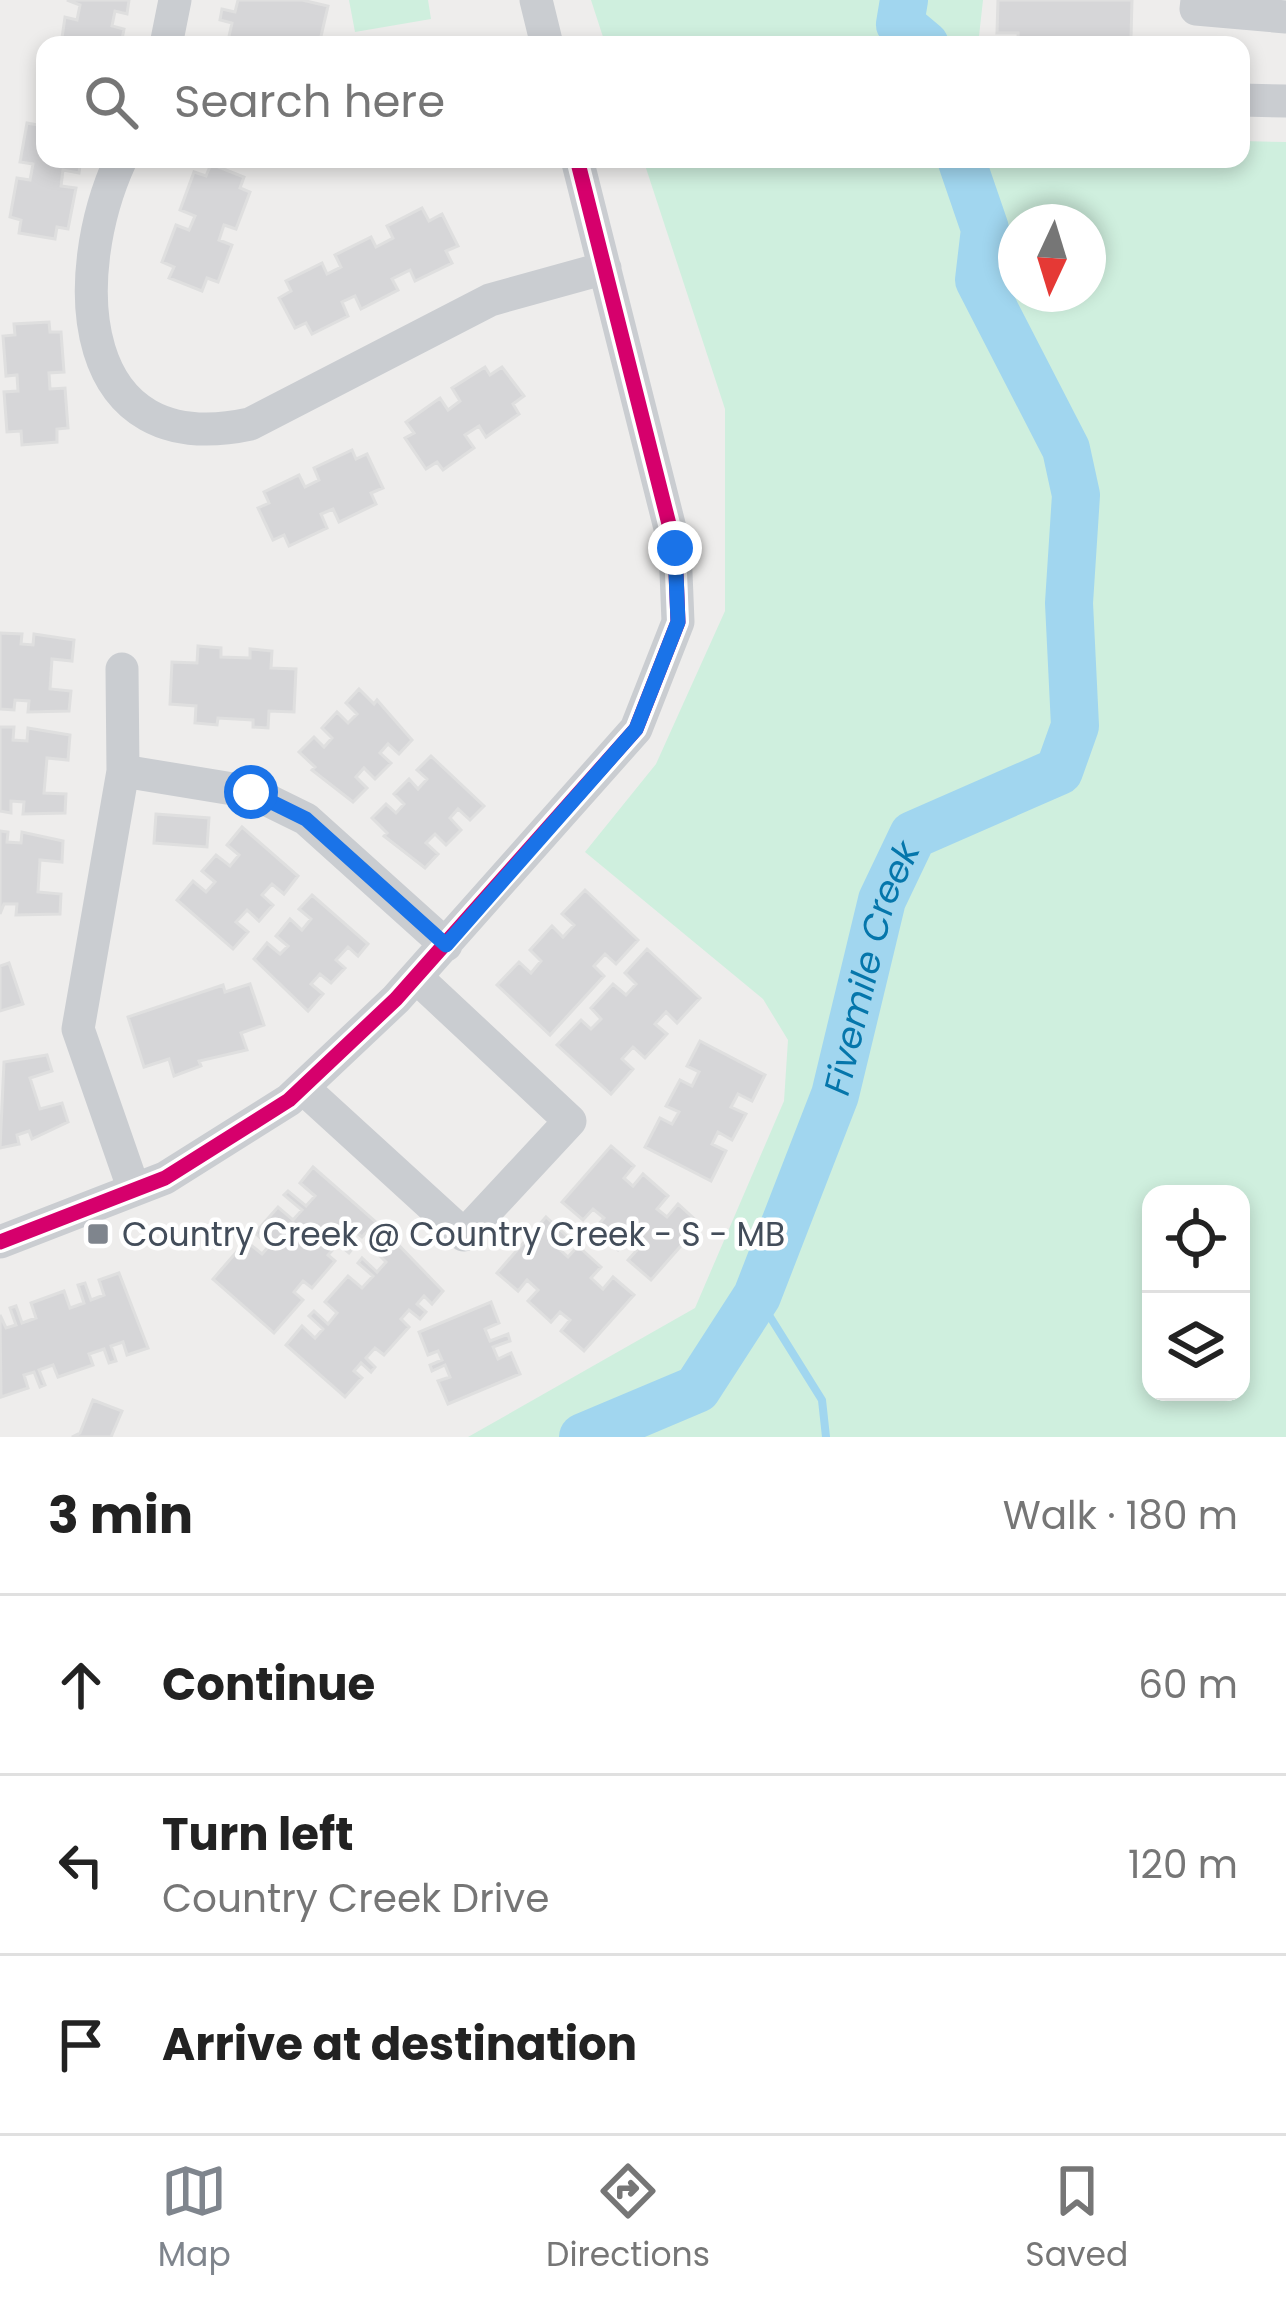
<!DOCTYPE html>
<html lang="en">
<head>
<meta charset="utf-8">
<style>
  body { margin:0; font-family:Poppins,sans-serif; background:#f2f2f2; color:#222 }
  .controls { position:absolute; right:36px; bottom:36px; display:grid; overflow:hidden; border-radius:24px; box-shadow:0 6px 18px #0003 }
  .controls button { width:108px; height:108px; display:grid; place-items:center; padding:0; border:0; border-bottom:3px solid #e0e0e0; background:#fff; color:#222; font:60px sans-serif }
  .compass { position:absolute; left:998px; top:204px; width:108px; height:108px; border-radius:50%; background:#fff; box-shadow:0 6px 18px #0003; rotate:184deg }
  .stop { position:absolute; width:36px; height:36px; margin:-27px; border:9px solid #1a73e8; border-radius:50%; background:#fff }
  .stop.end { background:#1a73e8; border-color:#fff; box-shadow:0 3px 12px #0008 }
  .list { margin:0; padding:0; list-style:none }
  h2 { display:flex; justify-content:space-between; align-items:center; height:156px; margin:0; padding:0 48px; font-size:51px }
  h2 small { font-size:39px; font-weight:400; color:#767676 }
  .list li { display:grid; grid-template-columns:78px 1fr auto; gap:36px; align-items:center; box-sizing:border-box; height:180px; padding:0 48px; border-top:3px solid #e0e0e0 }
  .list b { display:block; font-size:45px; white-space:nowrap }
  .list p { margin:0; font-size:39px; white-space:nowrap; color:#767676 }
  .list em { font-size:39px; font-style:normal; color:#767676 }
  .icon { flex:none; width:66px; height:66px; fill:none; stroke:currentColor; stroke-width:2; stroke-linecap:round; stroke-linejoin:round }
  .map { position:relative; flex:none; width:1286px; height:1437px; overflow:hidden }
  .search { position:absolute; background:#fff; box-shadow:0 6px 18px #0003; left:36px; right:36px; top:36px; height:132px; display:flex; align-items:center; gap:30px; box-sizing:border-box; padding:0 42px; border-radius:24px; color:#767676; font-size:45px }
  .sheet { height:696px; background:#fff }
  nav { display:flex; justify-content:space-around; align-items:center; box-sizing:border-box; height:168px; border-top:3px solid #e0e0e0; background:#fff; font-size:33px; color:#767676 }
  nav a { display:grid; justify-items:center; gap:6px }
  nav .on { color:#7f858d }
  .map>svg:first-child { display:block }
</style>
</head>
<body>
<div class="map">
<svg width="1286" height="1437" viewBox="0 0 1286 1437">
  <rect width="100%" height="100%" fill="#eeedec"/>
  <path fill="#cfefde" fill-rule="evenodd" d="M349,0H428L431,19L355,32Z
    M591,0H983L978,45L604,40Z
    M1241,141L1286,142V1437H468L695,1308L784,1101L788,1040L763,999L585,852L656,764L725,611V409L643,159H1241ZM1088,222V294H1016V222ZM1241,1194V1392H1151V1194Z"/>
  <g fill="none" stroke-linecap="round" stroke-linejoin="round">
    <path stroke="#a1d6ef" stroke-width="8" d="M757,1296L822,1400L826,1437"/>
    <g stroke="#a1d6ef" stroke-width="48">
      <path d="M904,0L900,24L925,45"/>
      <path id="s1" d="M583,1437L697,1389L757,1296L835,1095L882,900L913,835L1059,771L1075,726L1069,603L1076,495L1066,449L979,280L985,229L961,159"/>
    </g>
  </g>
  <path fill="#d6d6d8" stroke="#dfdfdf" stroke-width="3" d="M67,0H129L127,14L115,11L112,26L124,29L121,45H61L65,17L77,20L80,5Z
    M238,0H302L328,6L319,45H227L232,23L220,20L222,9L235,12Z
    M998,0H1132L1131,38H1112V45H1018V33H997Z
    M40,112L45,113V159H81L79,173L63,170L61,186L76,188L68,229L57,227L55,239L19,233L21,220L10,217L17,178L30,180L33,164L20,162L27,123L38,125Z
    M211,164L244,177L240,188L250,192L236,229L224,225L219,240L232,245L218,282L207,278L202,291L169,278L174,267L162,262L176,225L189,230L195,216L180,210L194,172L206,176Z
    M422,208L429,221L442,214L458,246L446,251L452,263L415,281L410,270L392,279L398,290L361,309L355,296L342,302L348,316L312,334L306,323L295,328L279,298L291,291L286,281L322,263L327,274L341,267L335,255L371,237L376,247L393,238L387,226Z
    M49,322L50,332H61L64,372L49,373L50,389L65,388L68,428L57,429V442L22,445L21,431L7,432L4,392L18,391L17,375L6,376L3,336L15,335L14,324Z
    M485,367L490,375L502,367L524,396L513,404L519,414L486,437L479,426L465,435L474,448L443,470L437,462L426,469L405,438L414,433L406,422L440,398L448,410L460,401L452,388Z
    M352,450L356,459L367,454L383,488L371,493L376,504L339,522L333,509L321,514L327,528L289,546L284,535L273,540L258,508L269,503L264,492L299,475L305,487L319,480L314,468Z
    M0,633L22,634L21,644L33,645L34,634L74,640L72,661L52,659L50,689L71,691L69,711L28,712L29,701L15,700L14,710L0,709Z
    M198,646L221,648V657L250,658V649L272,651L271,668L296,669L294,712L269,711L268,728L253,727V720L218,718L217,725L195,723L196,706L170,704L172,662L197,663Z
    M359,689L374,704L377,700L412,740L399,754L388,744L380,753L391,763L375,779L364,768L356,777L367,788L353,802L312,770L315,767L299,752L314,737L324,747L332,738L322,728L337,712L348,723L357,714L346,703Z
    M0,727H14L13,740L27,741L28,728L70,735L68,760L47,758L44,793L66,794L65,813L23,814L24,802L11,801V813L0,811Z
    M431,756L484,806L470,820L458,809L450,818L461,830L446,845L435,834L426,843L438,854L425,868L384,836L387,833L372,818L386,804L396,813L404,804L394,794L409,779L418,789L427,779L417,770Z
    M156,814L209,818L207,847L154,843Z
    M242,827L298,876L284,894L272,884L262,895L273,905L259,921L247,910L236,922L248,932L233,949L177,900L193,881L206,892L215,882L202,871L216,855L230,866L239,855L227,845Z
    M0,831L8,832L7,842L21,843L22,832L63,841L62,862L40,860L38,892L61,894L60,914L16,915L17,904H4L0,914Z
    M585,890L638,940L616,964L605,954L594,966L604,976L550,1035L497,985L519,962L531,973L541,961L530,950L552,926L563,937L574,925L562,914Z
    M312,895L368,944L358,956L348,947L336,960L345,968L331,983L320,974L311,984L323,994L308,1011L254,959L267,943L280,954L288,946L276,936L290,919L302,930L311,919L299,909Z
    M647,949L700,998L677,1023L666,1012L655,1024L667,1034L645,1058L633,1047L622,1059L633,1069L611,1094L557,1045L581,1020L591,1029L601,1019L591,1008L613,984L626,995L636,984L625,973Z
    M9,963L23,1004L0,1011V966Z
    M250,984L264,1025L241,1033L247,1050L199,1061L201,1066L174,1076L169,1059L144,1067L128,1017L223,985L225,992Z
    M700,1041L765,1075L752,1101L738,1094L731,1107L746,1114L732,1140L718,1132L712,1144L726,1151L711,1181L645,1147L660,1118L672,1124L679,1112L666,1106L680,1080L692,1086L699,1072L687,1066Z
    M47,1055L52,1071L30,1078L40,1109L62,1103L68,1122L32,1139L29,1131L17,1135L19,1144L0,1148L4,1062Z
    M611,1146L634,1166L624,1178L633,1186L643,1174L668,1196L657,1209L667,1217L678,1204L700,1224L651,1280L628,1260L637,1250L627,1240L618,1250L594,1230L604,1218L593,1209L583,1220L562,1202Z
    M313,1167L376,1222L362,1237L353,1230L349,1234L358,1242L349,1253L338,1244L328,1255L335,1261L312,1288L303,1281L294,1292L303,1300L274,1333L213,1279L246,1241L262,1254L269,1246L255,1233L278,1207L293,1220L302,1210L284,1195L288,1191L306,1206L315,1196L300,1183Z
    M546,1217L568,1237L558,1248L568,1257L578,1246L601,1267L591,1278L603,1289L613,1277L634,1295L584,1351L561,1331L570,1320L560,1312L551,1322L528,1301L538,1290L527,1280L518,1291L497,1273Z
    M388,1234L443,1291L432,1304L424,1296L417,1304L426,1312L420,1319L409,1310L401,1319L409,1327L384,1355L375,1348L366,1358L375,1367L371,1372L361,1363L354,1371L362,1378L345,1397L286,1345L302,1326L315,1338L323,1329L309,1316L314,1311L328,1324L337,1313L325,1302L348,1276L362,1288L373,1276L358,1263L362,1258L377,1272L386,1262L374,1250Z
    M119,1273L148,1348L127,1355L123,1342L111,1346L116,1361L109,1363L104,1349L89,1354L93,1365L58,1377L53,1365L39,1370L45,1385L40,1387L34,1372L24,1375L28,1388L1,1397L0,1315L6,1328L16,1325L10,1308L16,1306L22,1323L36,1318L31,1303L64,1291L70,1308L84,1303L78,1285L85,1283L91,1300L104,1295L99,1280Z
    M491,1302L499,1323L485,1329L490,1341L508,1334L510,1341L493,1347L498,1359L511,1353L520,1374L448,1404L438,1381L450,1377L445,1365L432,1371L430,1365L442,1360L438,1351L428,1355L419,1332Z
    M93,1400L122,1411L111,1437H72L80,1433Z"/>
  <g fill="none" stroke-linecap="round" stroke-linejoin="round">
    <path stroke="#cacdd1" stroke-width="33" d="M536,0L547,45
      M1197,0L1196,9L1286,17
      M166,45L175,0
      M1241,100L1286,101
      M121,159C67,276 74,462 250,424L490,300L605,268
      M122,669L123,771L78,1029L134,1190
      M123,771L251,792L306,819L446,945
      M303,1088L464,1235L570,1121L416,977
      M0,1242L165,1178L289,1100L396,999L636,729L678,622L675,548L577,159"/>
    <defs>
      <path id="cycleway" d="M0,1242L165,1178L289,1100L396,999L636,729L678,622L675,548L577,159"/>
    </defs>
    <use href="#cycleway" stroke="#fff" stroke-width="22"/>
    <use href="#cycleway" stroke="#d6006c" stroke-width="15"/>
  </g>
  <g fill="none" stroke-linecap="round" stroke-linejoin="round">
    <path stroke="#1a73e8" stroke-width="15" d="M251,792L306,819L446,945L636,729L678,622L675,548"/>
  </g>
  <rect fill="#7f858d" stroke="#fff" stroke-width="4.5" x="86" y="1222" width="24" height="24" rx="6"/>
  <g text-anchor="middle" stroke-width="9" stroke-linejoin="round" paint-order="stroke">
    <g font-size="33" fill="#434d5a" stroke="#fff" text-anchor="start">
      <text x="122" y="1246">Country Creek @ Country Creek - S - MB</text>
    </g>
    <g font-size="36" font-style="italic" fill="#0576ab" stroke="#fff">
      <text dy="13" stroke="none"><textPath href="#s1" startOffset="582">Fivemile Creek</textPath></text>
    </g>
  </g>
</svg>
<div class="controls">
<button><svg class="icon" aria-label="locate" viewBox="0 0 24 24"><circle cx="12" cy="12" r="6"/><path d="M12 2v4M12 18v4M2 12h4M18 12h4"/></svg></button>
<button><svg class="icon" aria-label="layers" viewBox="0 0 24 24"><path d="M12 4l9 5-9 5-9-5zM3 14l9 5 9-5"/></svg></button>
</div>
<svg class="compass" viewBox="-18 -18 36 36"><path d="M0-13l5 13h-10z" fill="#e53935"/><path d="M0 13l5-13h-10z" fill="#767676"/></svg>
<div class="stop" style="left:251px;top:792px"></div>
<div class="stop end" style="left:675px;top:548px"></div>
<div class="search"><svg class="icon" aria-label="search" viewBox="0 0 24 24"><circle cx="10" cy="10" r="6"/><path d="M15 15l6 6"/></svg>Search here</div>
</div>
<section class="sheet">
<h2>3 min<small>Walk · 180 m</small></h2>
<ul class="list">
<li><svg class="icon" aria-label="ahead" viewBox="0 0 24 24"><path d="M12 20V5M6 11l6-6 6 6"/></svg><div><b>Continue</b></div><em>60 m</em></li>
<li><svg class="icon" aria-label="left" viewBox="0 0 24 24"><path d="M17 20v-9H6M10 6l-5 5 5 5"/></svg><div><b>Turn left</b><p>Country Creek Drive</p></div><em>120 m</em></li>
<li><svg class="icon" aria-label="arrive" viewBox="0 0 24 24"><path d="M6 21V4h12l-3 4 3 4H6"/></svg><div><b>Arrive at destination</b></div></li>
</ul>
</section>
<nav>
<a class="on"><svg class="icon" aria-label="map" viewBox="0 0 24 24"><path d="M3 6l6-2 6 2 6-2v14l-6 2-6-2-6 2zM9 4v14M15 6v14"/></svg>Map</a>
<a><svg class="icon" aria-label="directions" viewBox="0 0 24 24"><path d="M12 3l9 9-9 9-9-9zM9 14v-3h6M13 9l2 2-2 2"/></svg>Directions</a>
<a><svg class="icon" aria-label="saved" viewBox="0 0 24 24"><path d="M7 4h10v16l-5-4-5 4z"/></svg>Saved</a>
</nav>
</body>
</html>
